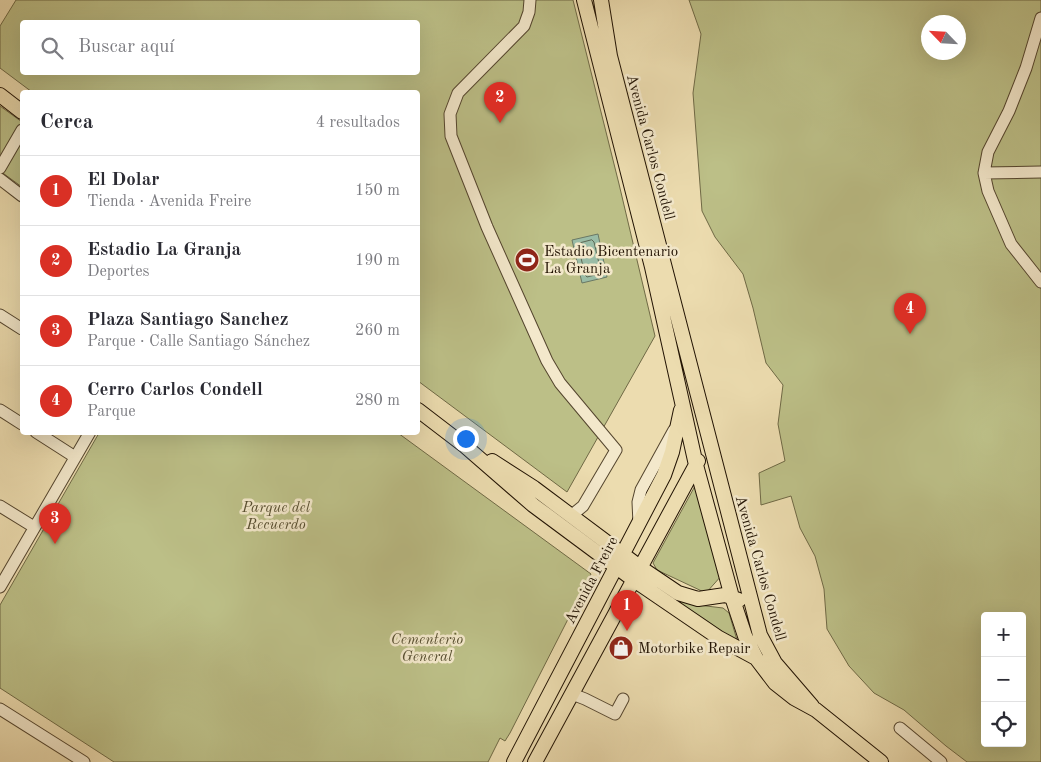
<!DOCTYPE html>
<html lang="es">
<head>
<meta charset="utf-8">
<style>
  body { margin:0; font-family:"Old Standard TT",serif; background:#f7f7f7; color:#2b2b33 }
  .controls { position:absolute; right:15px; bottom:15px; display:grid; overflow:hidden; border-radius:5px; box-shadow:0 5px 20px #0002 }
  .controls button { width:45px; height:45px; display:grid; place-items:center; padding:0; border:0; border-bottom:1px solid #e1e1e2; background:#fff; color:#2b2b33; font:25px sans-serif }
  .compass { position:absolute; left:921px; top:15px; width:45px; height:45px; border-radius:50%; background:#fff; box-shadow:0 5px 20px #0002; rotate:295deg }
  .you { position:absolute; left:465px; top:438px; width:18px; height:18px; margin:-12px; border:4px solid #fff; border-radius:50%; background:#1a73e8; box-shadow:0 0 0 8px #1a73e833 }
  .badge { display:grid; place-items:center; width:32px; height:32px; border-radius:50%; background:#d93025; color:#fff; font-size:16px; font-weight:700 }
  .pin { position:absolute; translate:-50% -41px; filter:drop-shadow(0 1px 2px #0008) }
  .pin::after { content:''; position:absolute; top:26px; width:18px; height:15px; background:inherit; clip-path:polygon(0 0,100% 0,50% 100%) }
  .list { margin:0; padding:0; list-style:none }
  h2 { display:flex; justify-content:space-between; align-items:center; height:65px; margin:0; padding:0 20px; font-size:21px }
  h2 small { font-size:16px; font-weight:400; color:#7c7c81 }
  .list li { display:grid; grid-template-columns:32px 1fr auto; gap:15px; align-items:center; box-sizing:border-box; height:70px; padding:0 20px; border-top:1px solid #e1e1e2 }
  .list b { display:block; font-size:19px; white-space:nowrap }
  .list p { margin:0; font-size:16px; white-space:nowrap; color:#7c7c81 }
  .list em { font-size:16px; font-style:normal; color:#7c7c81 }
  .icon { flex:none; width:28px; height:28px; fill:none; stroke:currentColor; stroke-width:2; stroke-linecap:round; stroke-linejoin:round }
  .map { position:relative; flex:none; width:1041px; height:762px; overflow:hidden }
  .search { position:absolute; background:#fff; box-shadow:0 5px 20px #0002; left:20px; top:20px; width:400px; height:55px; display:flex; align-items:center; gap:12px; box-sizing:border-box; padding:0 18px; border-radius:5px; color:#7c7c81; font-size:19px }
  .panel { position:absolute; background:#fff; box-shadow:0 5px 20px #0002; left:20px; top:90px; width:400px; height:345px; border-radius:5px }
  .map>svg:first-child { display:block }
</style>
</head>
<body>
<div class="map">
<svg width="1041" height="762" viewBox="0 0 1041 762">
  <rect width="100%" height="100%" fill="#ecdcaf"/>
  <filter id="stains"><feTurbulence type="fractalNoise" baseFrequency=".004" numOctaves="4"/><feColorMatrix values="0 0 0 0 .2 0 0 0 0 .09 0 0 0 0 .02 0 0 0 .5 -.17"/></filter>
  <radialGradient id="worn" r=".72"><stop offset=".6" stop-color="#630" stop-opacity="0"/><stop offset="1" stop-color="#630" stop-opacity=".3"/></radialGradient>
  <path fill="#bcbf87" stroke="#6f6945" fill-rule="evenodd" d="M16,0H573L619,184L655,336L567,492L418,381V92H32L0,68V26ZM22,22H418V72H22Z
    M689,0H1041V762H967L946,746L904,710L874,693L849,666L827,629L824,589L815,556L800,528L791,496L761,505L759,473L785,461L778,424L783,385L766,363L753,308L743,274L715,237L702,211L693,93L701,34ZM928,22H958V52H928ZM985,616H1022V743H985Z
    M0,106L22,122V187L0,171Z
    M99,433H398L591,574L510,733L505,741L500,738L488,762H114L0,688V605Z
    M695,486L722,575L706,593L657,570L653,563Z
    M666,594L698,605L723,608L729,613L737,640L726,636Z"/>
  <path fill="#9abca6" stroke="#6a7865" d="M598,234L607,277L582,283L572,240Z"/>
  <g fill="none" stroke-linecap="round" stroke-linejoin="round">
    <path stroke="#5e6854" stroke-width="1" d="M592,240L594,242L601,272L599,274L587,277L585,275L578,245L580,243Z"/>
    <defs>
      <path id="minor" d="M530,0L529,12L524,26L458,93L450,114L451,136L487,227L547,361L560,383L616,450L583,506L572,515
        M1041,18L1026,68L1009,111L988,152L984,173L988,191L1011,244L1041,282
        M0,168L22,130
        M984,173L1041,172
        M0,179L22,196
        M0,315L22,329
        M0,410L22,424
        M36,432L75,457
        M0,506L34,527
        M639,524L638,502L641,490L674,430
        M0,587L90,432
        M572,694L585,699L615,714L623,699
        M0,709L84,762
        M900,728L941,762"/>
      <path id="major" d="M584,0L652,267L696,465L732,597L745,636L756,658L775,683L794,698L816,710L881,762
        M601,0L610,56L760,635L775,663L812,706
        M0,95L22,112
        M418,410L465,446L533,505L634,580L719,638L756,658
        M492,461L534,488L641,568L678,593L698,599L725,595L739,600
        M514,762L664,475L672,452L681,410
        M535,762L698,461"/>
    </defs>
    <use href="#minor" stroke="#54452e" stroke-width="13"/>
    <use href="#major" stroke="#221303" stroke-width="16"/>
    <use href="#minor" stroke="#f3e8cb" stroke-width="11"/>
    <use href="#major" stroke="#ecdcaf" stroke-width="14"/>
  </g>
  <defs>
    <symbol id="stadium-disc" viewBox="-11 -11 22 22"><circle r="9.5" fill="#8f2418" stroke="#f3e8cb"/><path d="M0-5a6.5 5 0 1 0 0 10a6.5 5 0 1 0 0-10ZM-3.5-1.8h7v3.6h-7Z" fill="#fff"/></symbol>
    <symbol id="shop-disc" viewBox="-11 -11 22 22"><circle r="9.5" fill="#8f2418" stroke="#f3e8cb"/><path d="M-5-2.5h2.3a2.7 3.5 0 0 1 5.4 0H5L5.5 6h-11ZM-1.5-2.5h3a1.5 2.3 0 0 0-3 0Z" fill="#fff"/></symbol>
  </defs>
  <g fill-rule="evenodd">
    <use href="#stadium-disc" x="513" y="246" width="28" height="28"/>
    <use href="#shop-disc" x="607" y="634" width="28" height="28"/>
  </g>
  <g text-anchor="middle" stroke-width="5" stroke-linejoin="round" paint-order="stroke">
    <g font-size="15" fill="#221303" stroke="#f3e8cb">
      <text transform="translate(651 147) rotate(75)" y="5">Avenida Carlos Condell</text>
      <text transform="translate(761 568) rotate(74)" y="5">Avenida Carlos Condell</text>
      <text transform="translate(591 580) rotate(-62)" y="5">Avenida Freire</text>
    </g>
    <g font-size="15" fill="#221303" stroke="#f3e8cb" text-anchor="start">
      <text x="544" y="256">Estadio Bicentenario<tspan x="544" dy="17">La Granja</tspan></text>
      <text x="638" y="653">Motorbike Repair</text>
    </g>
    <g font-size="15" font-style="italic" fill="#584f31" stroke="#f3e8cb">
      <text x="276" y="512">Parque del<tspan x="276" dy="17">Recuerdo</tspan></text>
      <text x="427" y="644">Cementerio<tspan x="427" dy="17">General</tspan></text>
    </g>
  </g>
  <rect width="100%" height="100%" filter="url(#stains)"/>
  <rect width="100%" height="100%" fill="url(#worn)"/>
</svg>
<div class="controls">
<button>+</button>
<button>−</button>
<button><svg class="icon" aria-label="locate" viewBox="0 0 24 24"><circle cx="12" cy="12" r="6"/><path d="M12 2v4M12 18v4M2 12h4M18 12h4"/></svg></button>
</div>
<svg class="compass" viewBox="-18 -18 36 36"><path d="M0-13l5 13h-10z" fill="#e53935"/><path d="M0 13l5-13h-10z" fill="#7c7c81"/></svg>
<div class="you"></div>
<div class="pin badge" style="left:627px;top:631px">1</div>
<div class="pin badge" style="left:500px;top:123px">2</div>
<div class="pin badge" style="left:55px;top:544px">3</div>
<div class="pin badge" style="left:910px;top:334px">4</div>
<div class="search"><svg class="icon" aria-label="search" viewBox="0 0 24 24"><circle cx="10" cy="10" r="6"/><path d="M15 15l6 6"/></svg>Buscar aquí</div>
<section class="panel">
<h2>Cerca<small>4 resultados</small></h2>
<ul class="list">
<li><span class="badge">1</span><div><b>El Dolar</b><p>Tienda · Avenida Freire</p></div><em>150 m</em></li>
<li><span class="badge">2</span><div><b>Estadio La Granja</b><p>Deportes</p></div><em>190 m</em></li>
<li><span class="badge">3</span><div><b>Plaza Santiago Sanchez</b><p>Parque · Calle Santiago Sánchez</p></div><em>260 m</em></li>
<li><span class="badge">4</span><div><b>Cerro Carlos Condell</b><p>Parque</p></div><em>280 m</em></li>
</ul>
</section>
</div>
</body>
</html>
